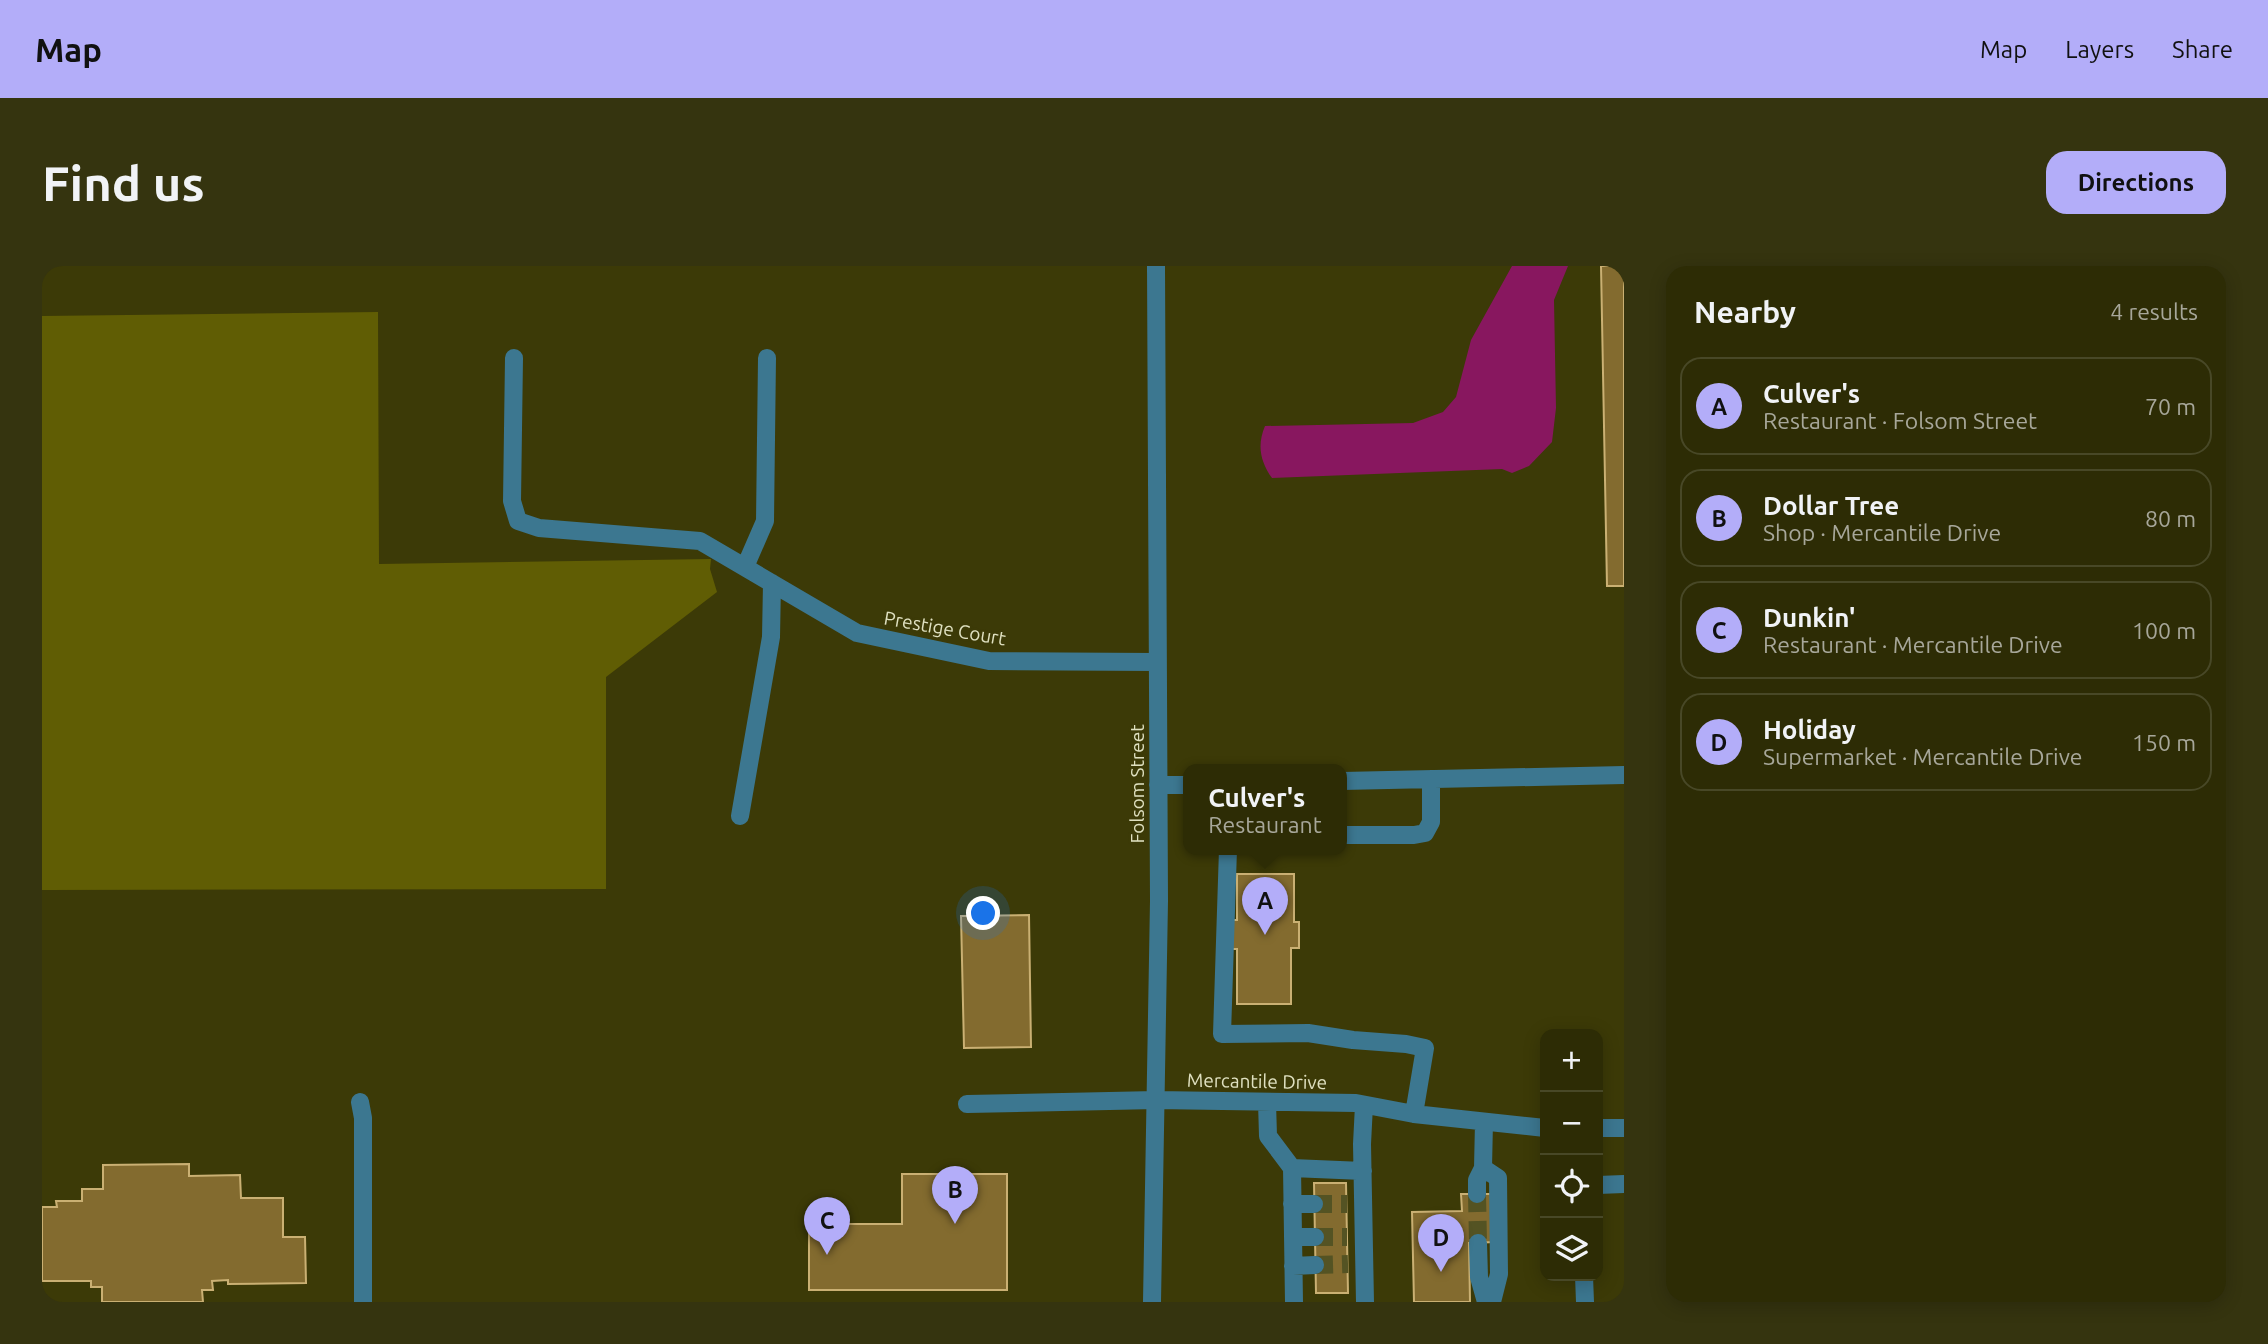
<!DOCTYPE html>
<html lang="en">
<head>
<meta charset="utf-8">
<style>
  body { margin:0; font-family:Ubuntu,sans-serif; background:#35340f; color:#f1f3f6 }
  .controls { position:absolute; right:21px; bottom:21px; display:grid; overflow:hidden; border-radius:14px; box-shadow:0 4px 18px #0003 }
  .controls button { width:63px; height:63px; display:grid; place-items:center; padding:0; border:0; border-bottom:2px solid #484827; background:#2d2c05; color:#f1f3f6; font:35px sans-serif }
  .you { position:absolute; left:942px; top:648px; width:24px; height:24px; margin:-18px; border:5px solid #fff; border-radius:50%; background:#1a73e8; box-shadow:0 0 0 10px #1a73e833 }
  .badge { display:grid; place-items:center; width:46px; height:46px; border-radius:50%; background:#b3adf9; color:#111; font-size:23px; font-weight:700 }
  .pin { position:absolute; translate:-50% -58px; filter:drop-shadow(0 2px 4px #0008) }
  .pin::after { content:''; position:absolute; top:37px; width:24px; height:21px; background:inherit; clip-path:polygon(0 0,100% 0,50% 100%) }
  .popup { position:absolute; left:1141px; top:498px; width:164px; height:91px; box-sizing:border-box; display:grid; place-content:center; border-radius:14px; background:#2d2c05; filter:drop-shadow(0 2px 5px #0005); font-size:23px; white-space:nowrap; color:#a7a79a }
  .popup b { font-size:26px; color:#f1f3f6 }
  .popup::after { content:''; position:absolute; left:50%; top:100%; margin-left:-14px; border:14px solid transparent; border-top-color:#2d2c05 }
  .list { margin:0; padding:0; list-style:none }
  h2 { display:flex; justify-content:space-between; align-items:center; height:91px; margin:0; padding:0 28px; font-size:30px }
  h2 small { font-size:23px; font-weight:400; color:#a7a79a }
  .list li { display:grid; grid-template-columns:46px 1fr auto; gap:21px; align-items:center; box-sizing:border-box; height:98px; margin:0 14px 14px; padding:0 14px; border:2px solid #484827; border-radius:21px }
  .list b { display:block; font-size:26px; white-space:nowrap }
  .list p { margin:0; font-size:23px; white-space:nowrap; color:#a7a79a }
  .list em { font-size:23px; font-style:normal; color:#a7a79a }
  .icon { flex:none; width:38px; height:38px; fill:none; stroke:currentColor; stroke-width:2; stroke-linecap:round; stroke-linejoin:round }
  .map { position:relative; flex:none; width:1582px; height:1036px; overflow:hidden; border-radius:21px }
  header { display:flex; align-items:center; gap:42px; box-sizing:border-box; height:98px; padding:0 35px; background:#b3adf9; color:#111 }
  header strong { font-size:33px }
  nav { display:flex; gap:38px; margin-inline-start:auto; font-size:24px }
  .intro { display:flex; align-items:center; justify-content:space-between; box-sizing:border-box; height:168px; padding:0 42px }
  h1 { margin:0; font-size:49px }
  .button { padding:18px 32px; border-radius:21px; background:#b3adf9; color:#111; font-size:24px; font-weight:700 }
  main { display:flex; gap:42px; padding:0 42px }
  aside { flex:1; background:#2d2c05; border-radius:21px; box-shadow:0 4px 18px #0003 }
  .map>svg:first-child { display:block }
</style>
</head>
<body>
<header>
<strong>Map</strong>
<nav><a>Map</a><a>Layers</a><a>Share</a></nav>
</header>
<div class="intro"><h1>Find us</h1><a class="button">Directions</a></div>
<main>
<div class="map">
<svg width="1582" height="1036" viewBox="0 0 1582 1036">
  <rect width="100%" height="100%" fill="#3c3a07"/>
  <path fill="#605d04" d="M336,46L337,298L669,293L668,303L675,326L564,411V623L0,624V50Z"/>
  <path fill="#88175f" d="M1470,0H1526L1512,34L1514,142L1510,176L1487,200L1470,207L1460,203L1230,212C1218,195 1215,179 1223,160L1371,157L1401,146L1414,131L1429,74Z"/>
  <path fill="#836b2f" stroke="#cab073" stroke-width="2" d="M1559,0H1582V320H1565Z
    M1195,608H1252V656H1257V682H1249V738H1195V683H1190V654H1195Z
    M987,649L989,781L922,782L919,650Z
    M147,898V910L198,909L199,932H241V971H263L264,1017L186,1018V1014L170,1015L171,1024H160L161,1036H60V1021H49V1015H0V941H15L14,935H40V923H61V899Z
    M860,908H965V1024H767V958H860Z
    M1272,917H1304L1306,1027H1274Z
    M1419,928H1452L1453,976L1427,977L1428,1036H1372L1370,946L1420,945Z"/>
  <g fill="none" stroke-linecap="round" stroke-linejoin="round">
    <path stroke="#545323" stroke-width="18" stroke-dasharray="18 9" stroke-linecap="butt" d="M1435,928L1436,977
      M1272,938H1305
      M1273,971H1305
      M1273,999L1306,998"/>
    <path stroke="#3c7790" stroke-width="18" d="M472,92L470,235L476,255L497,262L658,275L815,367L947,395L1115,396
      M703,301L723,255L725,92
      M1300,515L1582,509
      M1116,519H1146
      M698,550L729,371L730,317
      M1300,569H1372L1383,567L1389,556V513
      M1186,583L1180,768L1266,767L1311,774L1364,778L1383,782L1372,848
      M318,836L321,852V1036
      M1225,836L1226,870L1250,902
      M925,838L1114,834L1314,837L1372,848L1503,862
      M1322,839L1320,878L1323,1036
      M1442,856L1441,902L1456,912L1457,1008L1450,1036
      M1556,862H1582
      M1556,919L1582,918
      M1435,928V914L1441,902
      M1250,938H1272
      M1251,971H1273
      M1436,977L1437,1011L1444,1036
      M1251,1000L1273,999
      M1542,1010L1543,1036
      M1110,1036L1117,635L1114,0
      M1252,1036L1250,902L1321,905"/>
  </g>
  <g text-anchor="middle" stroke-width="5" stroke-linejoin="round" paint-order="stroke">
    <g font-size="19" fill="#dfe0c0" stroke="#3c3a07">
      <text transform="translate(903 362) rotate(10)" y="7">Prestige Court</text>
      <text transform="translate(1095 518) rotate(-90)" y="7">Folsom Street</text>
      <text transform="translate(1215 815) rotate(1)" y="7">Mercantile Drive</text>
    </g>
  </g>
</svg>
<div class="controls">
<button>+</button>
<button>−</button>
<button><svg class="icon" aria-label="locate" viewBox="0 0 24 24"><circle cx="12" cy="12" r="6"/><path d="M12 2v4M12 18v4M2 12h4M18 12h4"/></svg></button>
<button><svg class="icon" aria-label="layers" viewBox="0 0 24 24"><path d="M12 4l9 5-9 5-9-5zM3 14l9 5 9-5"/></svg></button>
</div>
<div class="you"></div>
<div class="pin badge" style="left:1223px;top:669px">A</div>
<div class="popup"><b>Culver's</b>Restaurant</div>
<div class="pin badge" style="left:913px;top:958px">B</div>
<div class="pin badge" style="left:785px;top:989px">C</div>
<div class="pin badge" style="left:1399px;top:1006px">D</div>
</div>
<aside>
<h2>Nearby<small>4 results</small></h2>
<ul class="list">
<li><span class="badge">A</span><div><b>Culver's</b><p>Restaurant · Folsom Street</p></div><em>70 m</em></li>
<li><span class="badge">B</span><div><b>Dollar Tree</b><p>Shop · Mercantile Drive</p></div><em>80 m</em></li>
<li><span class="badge">C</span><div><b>Dunkin'</b><p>Restaurant · Mercantile Drive</p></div><em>100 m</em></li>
<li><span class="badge">D</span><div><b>Holiday</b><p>Supermarket · Mercantile Drive</p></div><em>150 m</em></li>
</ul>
</aside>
</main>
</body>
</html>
